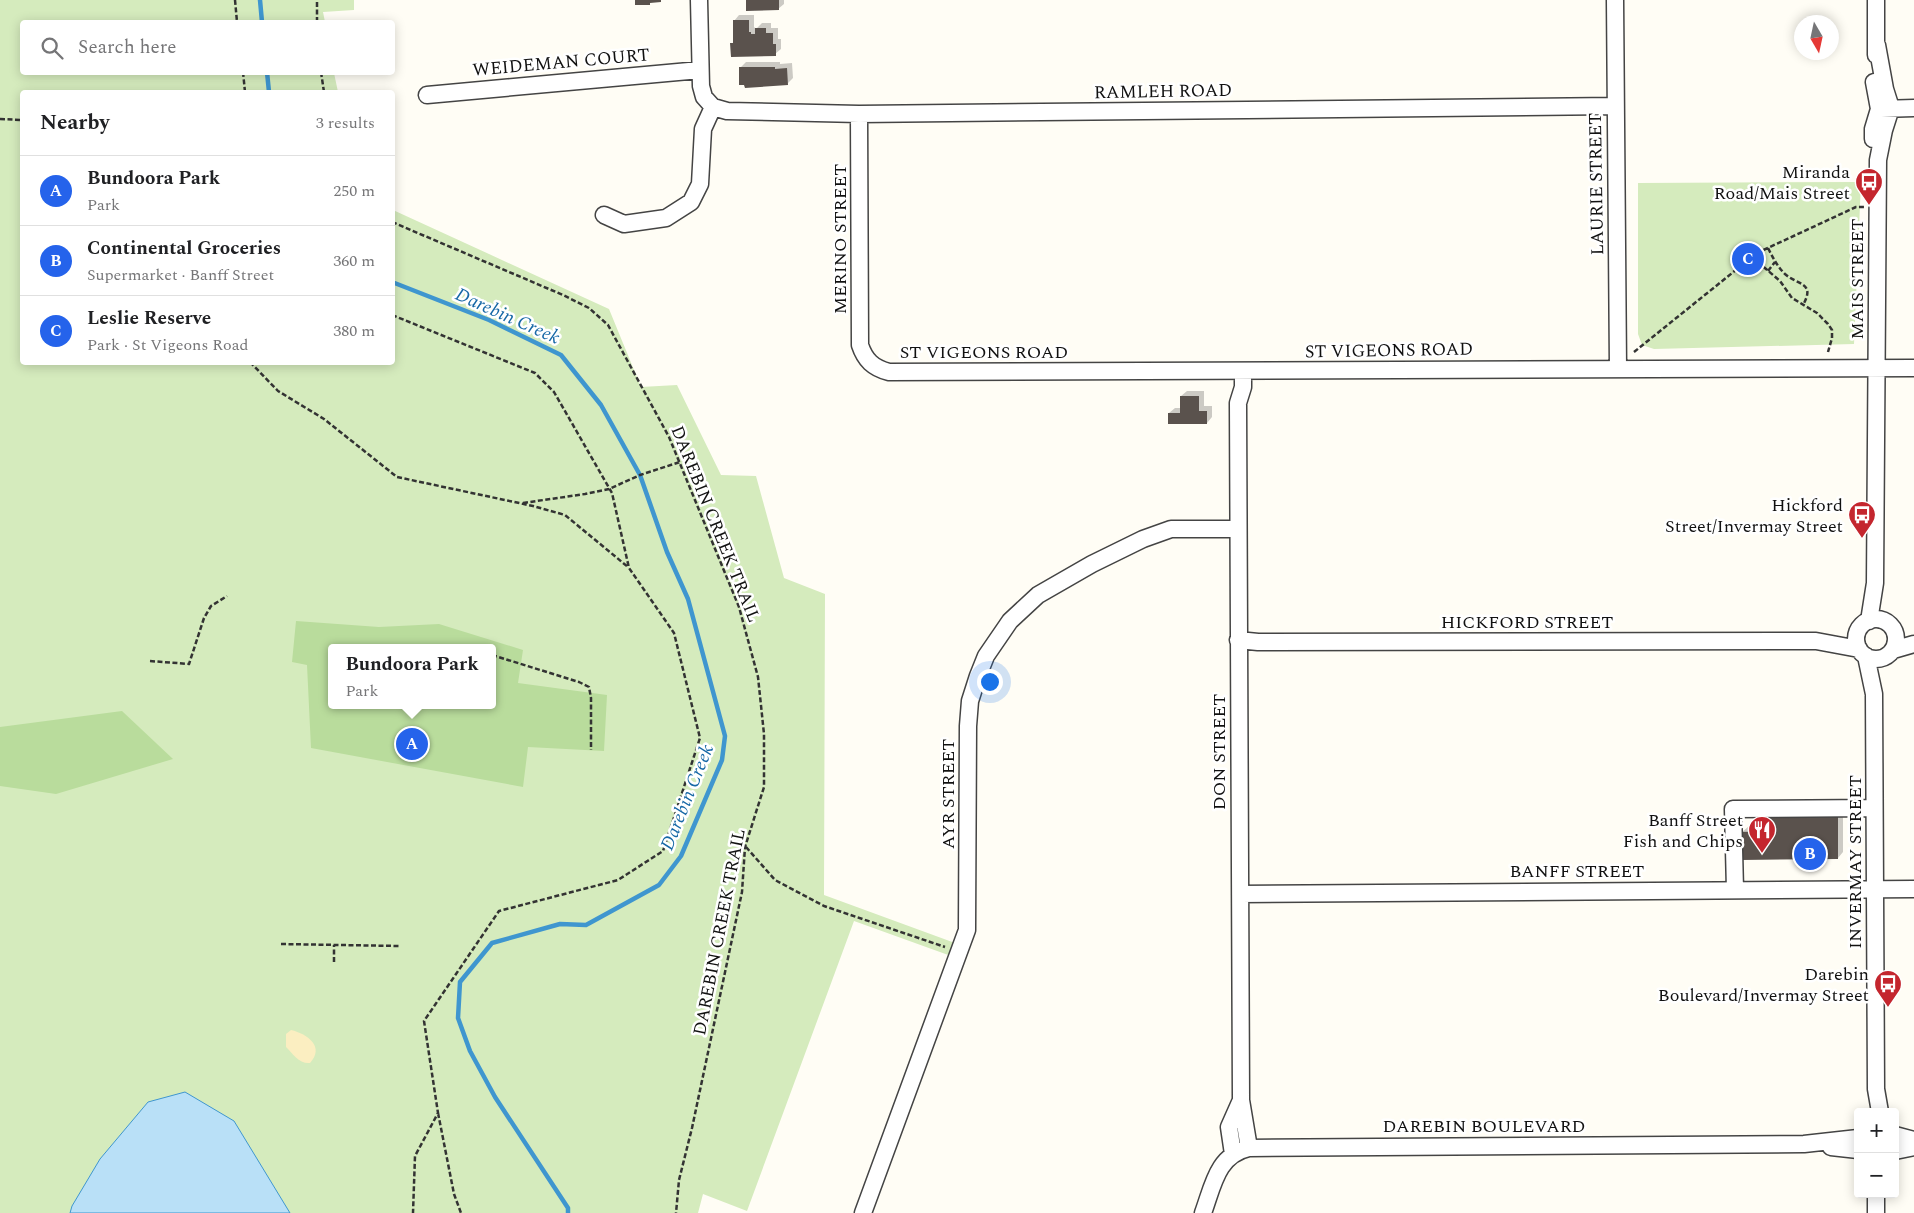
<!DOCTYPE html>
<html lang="en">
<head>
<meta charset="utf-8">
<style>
  body { margin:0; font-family:Spectral,serif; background:#f2f2f2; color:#202124 }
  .controls { position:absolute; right:15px; bottom:15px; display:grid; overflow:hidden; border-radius:5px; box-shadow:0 2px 12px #0003 }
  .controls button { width:45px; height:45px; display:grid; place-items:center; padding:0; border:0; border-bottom:1px solid #e0e0e0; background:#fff; color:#202124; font:25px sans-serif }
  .compass { position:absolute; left:1794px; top:15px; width:45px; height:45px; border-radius:50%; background:#fff; box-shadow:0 2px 12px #0003; rotate:171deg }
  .you { position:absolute; left:989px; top:681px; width:18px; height:18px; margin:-12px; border:4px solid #fff; border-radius:50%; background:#1a73e8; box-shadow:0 0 0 8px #1a73e833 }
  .badge { display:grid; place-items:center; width:32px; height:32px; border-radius:50%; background:#2563eb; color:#fff; font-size:16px; font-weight:700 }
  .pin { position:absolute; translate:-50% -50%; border:2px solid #fff; box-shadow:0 1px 5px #0006 }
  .popup { position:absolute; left:328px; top:644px; width:168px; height:65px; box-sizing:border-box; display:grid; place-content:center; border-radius:5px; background:#fff; filter:drop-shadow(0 1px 4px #0005); font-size:16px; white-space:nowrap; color:#757577 }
  .popup b { font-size:19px; color:#202124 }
  .popup::after { content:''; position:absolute; left:50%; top:100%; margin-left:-10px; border:10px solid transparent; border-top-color:#fff }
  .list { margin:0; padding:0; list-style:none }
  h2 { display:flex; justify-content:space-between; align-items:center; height:65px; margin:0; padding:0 20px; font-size:21px }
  h2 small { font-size:16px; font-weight:400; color:#757577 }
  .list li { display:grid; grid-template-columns:32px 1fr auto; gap:15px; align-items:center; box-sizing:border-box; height:70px; padding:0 20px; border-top:1px solid #e0e0e0 }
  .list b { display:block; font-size:19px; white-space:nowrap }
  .list p { margin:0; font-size:16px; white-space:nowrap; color:#757577 }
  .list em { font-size:16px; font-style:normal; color:#757577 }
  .icon { flex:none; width:28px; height:28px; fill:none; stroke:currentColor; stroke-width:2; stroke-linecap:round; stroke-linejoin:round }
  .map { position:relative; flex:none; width:1914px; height:1213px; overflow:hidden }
  .search { position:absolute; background:#fff; box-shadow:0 2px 12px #0003; left:20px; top:20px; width:375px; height:55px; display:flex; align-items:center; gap:12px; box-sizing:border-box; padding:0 18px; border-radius:5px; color:#757577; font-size:19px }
  .panel { position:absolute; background:#fff; box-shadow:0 2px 12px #0003; left:20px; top:90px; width:375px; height:275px; border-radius:5px }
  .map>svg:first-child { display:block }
</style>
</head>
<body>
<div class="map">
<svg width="1914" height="1213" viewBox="0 0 1914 1213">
  <rect width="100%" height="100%" fill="#fffdf5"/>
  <path fill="#d5ebbd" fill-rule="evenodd" d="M0,0H354V10L323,12L325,22H22V72L334,73L338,92H22V362H392L393,210L609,309L641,387L677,385L721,475L756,476L784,578L825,594L824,895L955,943L951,956L854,921L747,1211L703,1194L698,1213H0ZM332,648H492V705H332Z
    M1861,182L1854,344L1654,349L1642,345L1638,334V183Z"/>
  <path fill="#b9dc9c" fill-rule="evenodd" d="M296,621L379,627L439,624L523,650L518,683L607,695L604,751L528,747L523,787L311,748L307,665L292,662ZM332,648H492V705H332Z
    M122,711L173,759L56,794L0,786V727Z"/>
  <path fill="#fbeec1" d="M291,1030C308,1034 325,1047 310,1063C299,1064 293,1054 286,1047V1034Z"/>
  <path fill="#b9e0f7" stroke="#3f96cf" d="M185,1092L234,1121L290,1213H70L72,1206L100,1159L148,1102Z"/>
  <path fill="#0003" d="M747,0H784V4L778,9Z
    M739,15H754V27L756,29L762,23H771V28H778V39H781V49L775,54L732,44L734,41V21Z
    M746,62H780V64L792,63L793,78L787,84L740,68Z
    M1187,391H1204V406H1212V417L1207,423L1169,413L1175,408H1181V396Z
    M1832,809V812H1843V852L1838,858H1743L1742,832L1748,827L1769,826V818L1775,813H1795V855H1798L1797,813H1803L1806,810Z"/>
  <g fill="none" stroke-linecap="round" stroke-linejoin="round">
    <path stroke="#3f96cf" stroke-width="4.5" d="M260,0L262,22
      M267,72L269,92
      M392,282L489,320L561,355L601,405L640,475L667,552L688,599L725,736L722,760L681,856L659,885L586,925L560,924L492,943L460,982L458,1018L470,1051L495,1097L568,1208V1213"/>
  </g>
  <path fill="#5a524d" d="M635,0H661V2L650,3V5H635Z
    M746,0H779V10L746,11Z
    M733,20H749V32H751V34H755V28H766V33H773V44H776V56L731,57L730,43H733Z
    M739,67H775V69L787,68L788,85L745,88L744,85H739Z
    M1180,396H1199V411H1207V424H1168V413H1180Z
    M1838,817V859L1741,860V832L1768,831V818Z"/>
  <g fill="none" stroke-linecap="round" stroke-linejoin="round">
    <defs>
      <path id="minor" d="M699,0L701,86L704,97L713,107
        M1615,0L1618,368
        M1876,55V0
        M427,95L700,70
        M713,107L727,111L859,114L1615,106
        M1881,109L1914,108
        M859,114L860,345C865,360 873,368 889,372L1914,368
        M1873,139V129L1879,109L1874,82
        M604,215L624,224L666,218L691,202L700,184L703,129L713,107
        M1243,372V387L1238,403L1241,1100L1249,1148
        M1856 639a20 20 0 1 1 40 0a20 20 0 1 1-40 0Z
        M1869,621L1875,583L1878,160L1884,130L1891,108L1885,89L1877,45
        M1238,640L1258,642L1816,641L1859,649
        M1893,650L1914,644
        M1866,656L1874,694L1876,1089L1880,1112
        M1735,890L1733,809L1874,808
        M1240,894L1914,889
        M1895,1135L1914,1140
        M1831,1147L1858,1150
        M1895,1151L1914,1147
        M1233,1154L1229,1127L1241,1100
        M1876,1194V1213
        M863,1213L967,930L968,726L970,701L978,676L986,656L1010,621L1038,595L1092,564L1143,539L1171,529H1238
        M1203,1213C1213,1186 1217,1155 1249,1148L1804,1144L1858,1138"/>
    </defs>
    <use href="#minor" stroke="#444" stroke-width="19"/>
    <path stroke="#333" stroke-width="2.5" stroke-dasharray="5 2.5" stroke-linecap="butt" d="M235,0L237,22
      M317,22V0
      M243,72L245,92
      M321,72L324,92
      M0,119L22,120
      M392,222L563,295L589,308L608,325L669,437L739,607L758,677L764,734V787L745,847L742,892L692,1128L679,1180L676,1213
      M1768,248C1773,258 1777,266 1785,274C1797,285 1816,282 1803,305
      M1752,257L1780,281L1792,298L1817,313L1828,324L1832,330V338L1828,352
      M1768,271L1775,262
      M392,315L535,373L554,392L612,493L629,568L674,633L700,738L663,851L618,880L499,911L424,1021L438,1113L415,1156L413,1213
      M1634,352L1757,253L1856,207H1864
      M250,362L278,391L324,419L397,477L533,506L565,515L628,567
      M523,503L585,494L609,489L640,475L680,462
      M492,655L579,682L589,687L591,698V750
      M150,661L189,664L204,618L211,606L227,596
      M746,847L775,880L824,906L945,947
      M281,944L399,946
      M334,962V945
      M438,1113L454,1194L461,1213"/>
    <use href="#minor" stroke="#fff" stroke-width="16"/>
  </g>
  <defs>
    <symbol id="bus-pin" viewBox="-11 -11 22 30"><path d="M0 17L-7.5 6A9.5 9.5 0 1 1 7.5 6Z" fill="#c4262e" stroke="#fff"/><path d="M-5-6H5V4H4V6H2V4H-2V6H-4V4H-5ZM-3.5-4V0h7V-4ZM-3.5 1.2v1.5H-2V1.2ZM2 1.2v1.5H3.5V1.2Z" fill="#fff"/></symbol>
    <symbol id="restaurant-pin" viewBox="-11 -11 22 30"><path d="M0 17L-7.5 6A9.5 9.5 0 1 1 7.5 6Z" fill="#c4262e" stroke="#fff"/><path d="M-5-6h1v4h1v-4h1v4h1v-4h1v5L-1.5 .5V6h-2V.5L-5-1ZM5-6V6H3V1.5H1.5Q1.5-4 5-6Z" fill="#fff"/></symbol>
  </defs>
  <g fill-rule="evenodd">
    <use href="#bus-pin" x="1853" y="166" width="32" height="43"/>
    <use href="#bus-pin" x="1846" y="499" width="32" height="43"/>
    <use href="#restaurant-pin" x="1746" y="814" width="32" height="43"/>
    <use href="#bus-pin" x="1872" y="968" width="32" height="43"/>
  </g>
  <g text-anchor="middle" stroke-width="5" stroke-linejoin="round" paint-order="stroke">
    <g font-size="18" fill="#111" stroke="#fff">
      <text transform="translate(561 62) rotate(-5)" y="6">WEIDEMAN COURT</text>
      <text transform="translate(1163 91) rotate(-1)" y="6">RAMLEH ROAD</text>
      <text transform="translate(1596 184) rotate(-91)" y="6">LAURIE STREET</text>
      <text transform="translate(840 239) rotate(-90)" y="6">MERINO STREET</text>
      <text transform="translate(1857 279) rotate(-90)" y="6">MAIS STREET</text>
      <text transform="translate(1389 350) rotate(-1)" y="6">ST VIGEONS ROAD</text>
      <text x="984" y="358">ST VIGEONS ROAD</text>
      <text transform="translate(716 524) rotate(68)" y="6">DAREBIN CREEK TRAIL</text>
      <text x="1527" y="628">HICKFORD STREET</text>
      <text transform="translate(1219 752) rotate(-90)" y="6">DON STREET</text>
      <text transform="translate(948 794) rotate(-90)" y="6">AYR STREET</text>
      <text transform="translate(1855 862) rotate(-90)" y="6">INVERMAY STREET</text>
      <text x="1577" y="877">BANFF STREET</text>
      <text transform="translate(719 932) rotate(-79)" y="6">DAREBIN CREEK TRAIL</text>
      <text x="1484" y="1132">DAREBIN BOULEVARD</text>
    </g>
    <g font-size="18" fill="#111" stroke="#fff" text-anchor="end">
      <text x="1850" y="178">Miranda<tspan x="1850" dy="21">Road/Mais Street</tspan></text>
      <text x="1843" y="511">Hickford<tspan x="1843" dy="21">Street/Invermay Street</tspan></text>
      <text x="1743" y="826">Banff Street<tspan x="1743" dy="21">Fish and Chips</tspan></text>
      <text x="1869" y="980">Darebin<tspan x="1869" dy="21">Boulevard/Invermay Street</tspan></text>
    </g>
    <g font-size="19" font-style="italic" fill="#1768a6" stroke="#fff">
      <text transform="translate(508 315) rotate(24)" y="7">Darebin Creek</text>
      <text transform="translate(686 797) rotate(-68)" y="7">Darebin Creek</text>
    </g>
  </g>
</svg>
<div class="controls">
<button>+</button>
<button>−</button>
</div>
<svg class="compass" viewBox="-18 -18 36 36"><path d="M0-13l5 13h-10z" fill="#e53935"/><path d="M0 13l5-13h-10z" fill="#757577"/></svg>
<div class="you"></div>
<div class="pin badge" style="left:412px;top:744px">A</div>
<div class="popup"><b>Bundoora Park</b>Park</div>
<div class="pin badge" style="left:1810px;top:854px">B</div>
<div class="pin badge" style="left:1748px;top:259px">C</div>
<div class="search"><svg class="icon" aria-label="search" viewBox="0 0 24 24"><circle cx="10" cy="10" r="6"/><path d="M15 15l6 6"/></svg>Search here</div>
<section class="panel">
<h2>Nearby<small>3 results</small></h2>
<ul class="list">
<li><span class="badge">A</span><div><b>Bundoora Park</b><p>Park</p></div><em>250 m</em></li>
<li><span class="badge">B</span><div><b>Continental Groceries</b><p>Supermarket · Banff Street</p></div><em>360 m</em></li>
<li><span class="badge">C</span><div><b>Leslie Reserve</b><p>Park · St Vigeons Road</p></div><em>380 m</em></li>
</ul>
</section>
</div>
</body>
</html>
